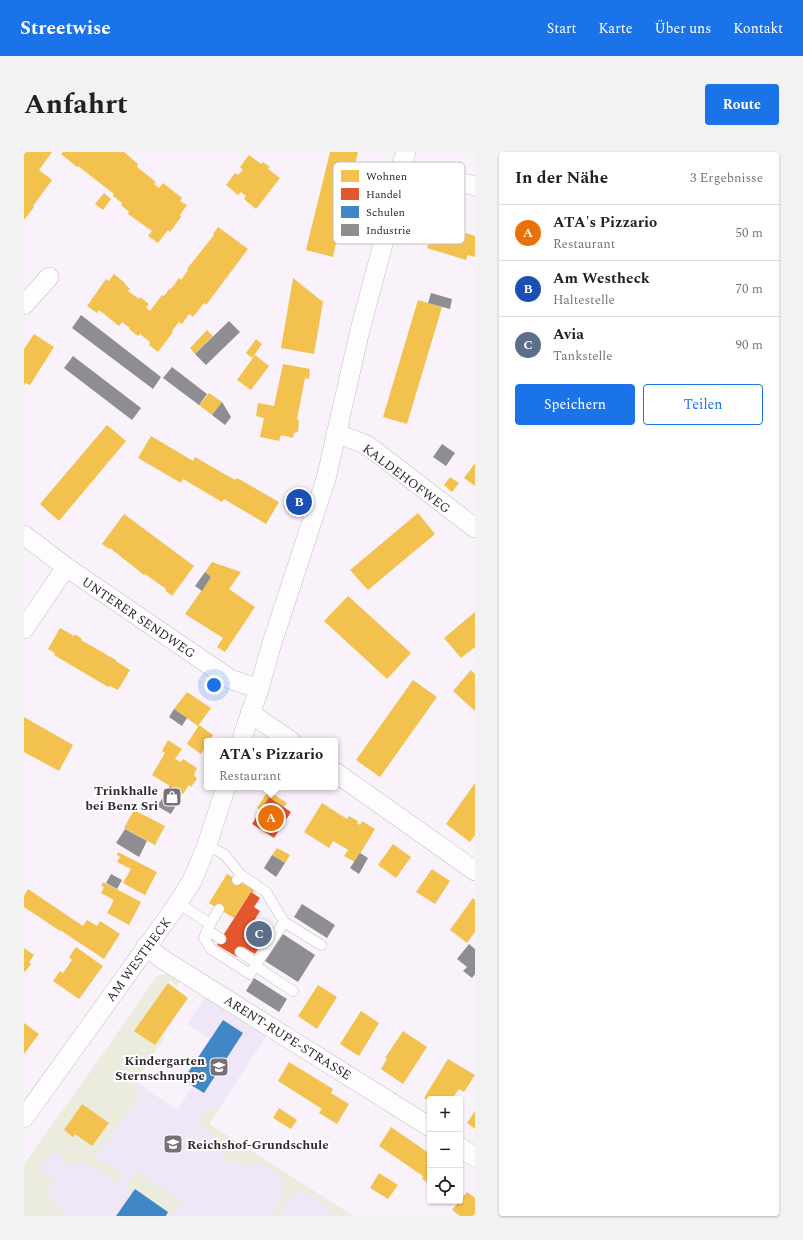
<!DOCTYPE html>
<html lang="de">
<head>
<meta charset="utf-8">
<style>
  body { margin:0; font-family:Spectral,serif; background:#f2f2f2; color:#202124 }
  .controls { position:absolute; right:12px; bottom:12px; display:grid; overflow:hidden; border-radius:4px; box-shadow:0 1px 3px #0004 }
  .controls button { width:36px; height:36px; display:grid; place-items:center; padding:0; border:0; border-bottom:1px solid #e0e0e0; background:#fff; color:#202124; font:20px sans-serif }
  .you { position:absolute; left:190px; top:533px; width:14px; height:14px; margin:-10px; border:3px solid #fff; border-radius:50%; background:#1a73e8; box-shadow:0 0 0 6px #1a73e833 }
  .badge { display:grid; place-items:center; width:26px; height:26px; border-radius:50%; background:#1a73e8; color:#fff; font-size:13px; font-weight:700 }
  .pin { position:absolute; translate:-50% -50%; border:2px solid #fff; box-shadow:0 1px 4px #0006 }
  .popup { position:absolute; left:180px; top:586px; width:134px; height:52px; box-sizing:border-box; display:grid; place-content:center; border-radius:4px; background:#fff; filter:drop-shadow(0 1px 3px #0005); font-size:13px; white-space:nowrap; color:#757577 }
  .popup b { font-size:15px; color:#202124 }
  .popup::after { content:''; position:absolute; left:50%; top:100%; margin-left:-8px; border:8px solid transparent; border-top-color:#fff }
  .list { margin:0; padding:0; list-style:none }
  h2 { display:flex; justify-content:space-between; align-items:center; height:52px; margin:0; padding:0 16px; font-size:17px }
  h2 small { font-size:13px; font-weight:400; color:#757577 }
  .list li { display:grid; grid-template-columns:26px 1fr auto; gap:12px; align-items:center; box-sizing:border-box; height:56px; padding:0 16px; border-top:1px solid #e0e0e0 }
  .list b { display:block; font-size:15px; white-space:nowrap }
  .list p { margin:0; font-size:13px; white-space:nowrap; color:#757577 }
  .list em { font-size:13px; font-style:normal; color:#757577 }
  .actions { display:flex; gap:8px; padding:12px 16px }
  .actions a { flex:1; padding:9px 0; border:1px solid #1a73e8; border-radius:4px; text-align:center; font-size:14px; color:#1a73e8 }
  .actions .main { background:#1a73e8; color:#fff }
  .icon { flex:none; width:22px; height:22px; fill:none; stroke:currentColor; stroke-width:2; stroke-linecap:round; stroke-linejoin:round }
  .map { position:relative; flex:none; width:451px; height:1064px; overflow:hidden; border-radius:4px }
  header { display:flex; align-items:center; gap:24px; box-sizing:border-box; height:56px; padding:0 20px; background:#1a73e8; color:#fff }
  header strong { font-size:19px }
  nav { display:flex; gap:22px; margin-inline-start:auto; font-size:14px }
  .intro { display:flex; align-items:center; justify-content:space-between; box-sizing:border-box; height:96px; padding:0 24px }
  h1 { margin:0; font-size:28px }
  .button { padding:10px 18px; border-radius:4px; background:#1a73e8; color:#fff; font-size:14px; font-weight:700 }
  main { display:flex; gap:24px; padding:0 24px }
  aside { flex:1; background:#fff; border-radius:4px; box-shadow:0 1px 3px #0004 }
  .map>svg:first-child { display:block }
</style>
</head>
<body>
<header>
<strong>Streetwise</strong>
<nav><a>Start</a><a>Karte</a><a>Über uns</a><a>Kontakt</a></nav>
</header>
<div class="intro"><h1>Anfahrt</h1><a class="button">Route</a></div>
<main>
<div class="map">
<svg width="451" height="1064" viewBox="0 0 451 1064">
  <rect width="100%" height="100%" fill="#faf2fa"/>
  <path fill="#efe7f7" d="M182,844L243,883L185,972L329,1064H0V1012L24,979L68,1011L77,905L153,958L169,934L159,928L186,887L163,872Z"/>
  <path fill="#ebebde" d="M143,821L156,829L153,834L146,829L112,877L138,883L141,886L107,934L117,941L72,1005L99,1022L94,1031L69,1014L57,1010L42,1013L34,1000L28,1002L16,1016L28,1026L25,1040L23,1042V1046L40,1058L36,1064H0V1012L66,920L133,824Z
    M197,954L185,972L329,1064H313L274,1036L254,1064H247L260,1044V1032L251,1020L233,1011L222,1014L214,1010L201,1011L200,991L172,971L182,961Z
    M113,1018L157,1049L146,1064H142L144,1060L111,1037L109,1040L101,1034Z"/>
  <path fill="#f2c14e" d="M0,0H28L15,18L28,28L9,54L10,55L0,68Z
    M39,0H100L114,12L113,15L132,30L130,32L135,36L139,31L158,46L156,49L163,53L156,63L157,65L146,80L144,78L134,91L124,84L128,79L104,62L105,60L97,53L98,51L89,44L90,42L54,14L53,15L37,2Z
    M306,0H334L314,82H316L315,86L314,91H312L309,105L282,98Z
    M225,3L237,12L239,10L246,15L244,17L256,26L232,57L220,47L222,44L217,40L214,43L202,33L211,21L214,23L219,18L216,15Z
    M80,41L87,47L79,58L71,52Z
    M410,71L451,84V105L444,103L442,108L403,96Z
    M194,75L224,97L182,153L180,151L169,165L165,162L158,172L155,170L148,179L149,180L134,200L125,193L126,190L116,182L114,184L105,177L106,176L98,170L95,174L75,158L73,161L63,154L82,127L85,129L90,122L101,131V132L106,137L104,139L115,147L116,145L125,152L122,156L126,159L138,143L140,144L146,136L147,137L155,126L157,128L164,118L163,117L190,83L189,82Z
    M269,126L299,150L290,202L257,196Z
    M394,148L418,155L383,272L359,265Z
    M183,178L189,184L171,202L166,196Z
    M10,182L30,195L6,233L1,231L0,233V197Z
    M232,187L238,192L228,206L222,201Z
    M231,203L245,214L227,238L213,228Z
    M259,212L286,217L285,227L281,226L273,267L275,269L274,280L270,281L269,286L257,283L255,289L236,285L240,266L232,264L234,251L250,254Z
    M185,241L198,250L188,263L175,253Z
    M83,273L102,289L35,369L16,352Z
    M127,284L169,309L171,305L211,328L213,326L255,350L242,372L200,347L198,350L159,327L157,331L114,306Z
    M451,311V334L440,326Z
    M426,325L435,331L428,340L420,333Z
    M394,361L411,382L344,438L326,418Z
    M100,362L170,414L148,444L141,438L142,437L121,422L120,423L86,396L85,397L78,392Z
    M188,410L217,420L205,437L231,455L201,500L193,495L199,486L161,462L187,425L181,420Z
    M324,444L387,501L363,527L300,469Z
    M451,460V495L437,506L420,486Z
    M36,476L50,484L51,482L58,487L57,488L92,508V509L106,518L94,538L86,534L84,535L30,503L31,501L24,497Z
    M447,518L451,522V559L429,539Z
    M389,528L413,545L356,625L332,608Z
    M163,540L187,556L174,574L150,557Z
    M0,565L49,593L35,619L0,600Z
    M175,573L189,583L185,589H183V592L177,602L163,592Z
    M144,588L158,597L151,607L157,610L159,607L173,616L170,623L173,627L167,635L165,633L159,642L128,623L141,601L138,599Z
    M451,631V683L446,690L422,672Z
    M244,639L263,651L260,655L245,645L237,658L233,656Z
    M298,651L323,667L325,664L334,669L333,671L336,673L338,669L351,677L331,710L320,704L324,698L309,689L305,696L280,680Z
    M110,658L141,674L131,693L100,676Z
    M369,692L387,705L372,726L354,713Z
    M253,696L266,703L261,711L248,703Z
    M94,700L133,720L121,743L99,731L107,717L93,710L96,705L93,703Z
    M408,717L426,729L411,752L392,740Z
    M203,722L231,738L229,741L227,740L210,766L185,751Z
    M79,730L117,750L105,773L83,761L90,748L77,741L80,735L77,734Z
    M4,737L59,774L63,768L73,774L76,769L96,782L80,807L36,778V779L0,755V744Z
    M449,746L451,748V780L443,791L426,778Z
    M52,795L79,814L55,847L29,829L36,819L39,821L48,808L45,805Z
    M0,796L10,803L5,810L7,812L1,820L0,819Z
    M144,831L164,846L131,893L110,879Z
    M294,833L313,845L293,877L274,864Z
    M337,859L355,871L335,904L316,892Z
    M0,871L15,882L0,902Z
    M379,879L403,895L379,932L357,917L363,907L361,906Z
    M424,907L451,923L440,940L435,937L428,947H406V949L400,946Z
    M265,910L309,937L307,941L325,952L313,972L295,961L298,957L254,929Z
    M58,952L85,971L68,994L51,982L49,985L40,978Z
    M255,956L273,968L267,977L249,966Z
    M451,959V977L443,971Z
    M367,975L406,1002V1032L398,1027L399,1024L355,994Z
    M355,1021L374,1033L364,1047L346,1036Z
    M443,1040L451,1046V1064H436L428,1058Z"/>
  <path fill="#e4572e" d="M146,634L158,642L156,644L157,645L151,655L138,647Z
    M245,645L267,660L250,686L228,672Z
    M227,740L236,746L230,755L236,759L230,769L245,779L231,802L219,795L213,805L193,793Z"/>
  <path fill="#3f88c5" d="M199,868L219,881L180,941L159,928Z
    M111,1037L144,1060L142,1064H92Z"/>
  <path fill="#8d8d92" d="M407,141L428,147L426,157L404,151Z
    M57,163L137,225L129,237L48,176Z
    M205,169L216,180L182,213L171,202Z
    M49,204L117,256L108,268L40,216Z
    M148,215L183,242L175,253L139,226Z
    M198,250L207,265L201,273L188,263Z
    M418,292L431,301L422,314L409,305Z
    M181,420L187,425L178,439L171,434Z
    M150,557L163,566L158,574L145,565Z
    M138,647L151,655L147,662L133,654Z
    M101,677L123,689L115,705L92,691Z
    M336,701L344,706L335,722L326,716Z
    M248,703L261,711L252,725L240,716Z
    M87,722L98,728L93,737L82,731Z
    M278,752L311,773L303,786L270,765Z
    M259,782L291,803L274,830L241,809Z
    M445,792L451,797V822L448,826L439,819L443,815L433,807Z
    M230,826L263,847L255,860L222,839Z"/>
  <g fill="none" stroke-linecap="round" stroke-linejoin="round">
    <defs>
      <path id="service" d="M183,693L201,703L217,723L213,728
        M154,751L186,772L195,757
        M260,770L297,793
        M186,772L180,786L187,797L226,822L260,770L242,740L217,723
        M183,778L197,787
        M216,800L233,811
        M231,814L269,839"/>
      <path id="minor" d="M376,17L451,34
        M0,153L25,125
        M312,281L343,293L451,376
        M0,383L42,415L206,527L235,537
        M0,477L42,415
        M226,561L267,589
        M217,589L235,537L248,491L302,327L336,178L358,96L376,17L382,0
        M311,620L451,719
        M122,794L138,807L406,975
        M0,966L150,757L168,729L183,693L202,635
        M436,995L451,1005"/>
    </defs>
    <use href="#service" stroke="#c4bec4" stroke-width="11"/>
    <use href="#minor" stroke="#c4bec4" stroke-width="20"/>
    <use href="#service" stroke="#fefdfe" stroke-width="10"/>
    <use href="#minor" stroke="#fefdfe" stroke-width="19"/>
  </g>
  <defs>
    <symbol id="shop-square" viewBox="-11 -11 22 22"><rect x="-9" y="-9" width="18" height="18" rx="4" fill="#777077" stroke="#fff"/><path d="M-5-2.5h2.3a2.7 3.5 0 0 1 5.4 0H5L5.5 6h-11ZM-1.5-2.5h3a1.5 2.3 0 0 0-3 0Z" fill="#fff"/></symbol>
    <symbol id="school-square" viewBox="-11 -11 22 22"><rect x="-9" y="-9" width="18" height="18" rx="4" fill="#777077" stroke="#fff"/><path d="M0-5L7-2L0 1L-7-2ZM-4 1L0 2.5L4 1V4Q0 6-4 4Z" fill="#fff"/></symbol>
  </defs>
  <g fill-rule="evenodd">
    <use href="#shop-square" x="137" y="634" width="22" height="22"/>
    <use href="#school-square" x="184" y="904" width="22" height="22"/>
    <use href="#school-square" x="138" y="981" width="22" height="22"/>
  </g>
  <g text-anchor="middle" stroke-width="4" stroke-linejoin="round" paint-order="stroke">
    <g font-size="13" fill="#302a30" stroke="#fff">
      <text transform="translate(383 326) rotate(37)" y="5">KALDEHOFWEG</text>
      <text transform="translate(115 465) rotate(34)" y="5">UNTERER SENDWEG</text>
      <text transform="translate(114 807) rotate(-54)" y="5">AM WESTHECK</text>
      <text transform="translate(264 885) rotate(32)" y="5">ARENT-RUPE-STRASSE</text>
    </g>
    <g font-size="13" font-weight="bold" fill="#302a30" stroke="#fff" text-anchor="end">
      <text x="134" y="643">Trinkhalle<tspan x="134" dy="15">bei Benz Sri</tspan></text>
      <text x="181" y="913">Kindergarten<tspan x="181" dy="15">Sternschnuppe</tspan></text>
      <text x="163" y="997" text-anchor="start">Reichshof-Grundschule</text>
    </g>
  </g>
  <rect x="309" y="10" width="132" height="82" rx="6" fill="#fff" stroke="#c1bfc1" stroke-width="1"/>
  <rect x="317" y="18" width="18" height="12" fill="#f2c14e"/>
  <rect x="317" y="36" width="18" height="12" fill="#e4572e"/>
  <rect x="317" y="54" width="18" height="12" fill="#3f88c5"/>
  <rect x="317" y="72" width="18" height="12" fill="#8d8d92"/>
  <g font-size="11" fill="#302a30">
    <text x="342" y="28">Wohnen</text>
    <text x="342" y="46">Handel</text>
    <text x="342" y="64">Schulen</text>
    <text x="342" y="82">Industrie</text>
  </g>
</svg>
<div class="controls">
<button>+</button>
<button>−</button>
<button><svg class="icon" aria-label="locate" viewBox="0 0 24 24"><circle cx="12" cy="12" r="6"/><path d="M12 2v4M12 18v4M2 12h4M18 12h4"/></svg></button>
</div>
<div class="you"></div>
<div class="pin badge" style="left:247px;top:666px;background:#e8710a">A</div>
<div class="popup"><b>ATA's Pizzario</b>Restaurant</div>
<div class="pin badge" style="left:275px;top:350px;background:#1a4fb4">B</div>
<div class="pin badge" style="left:235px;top:782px;background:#5c6f8a">C</div>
</div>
<aside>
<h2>In der Nähe<small>3 Ergebnisse</small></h2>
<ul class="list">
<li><span class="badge" style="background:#e8710a">A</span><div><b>ATA's Pizzario</b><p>Restaurant</p></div><em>50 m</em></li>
<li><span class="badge" style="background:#1a4fb4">B</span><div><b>Am Westheck</b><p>Haltestelle</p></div><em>70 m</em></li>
<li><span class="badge" style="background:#5c6f8a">C</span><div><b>Avia</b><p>Tankstelle</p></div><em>90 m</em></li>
</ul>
<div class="actions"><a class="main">Speichern</a><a>Teilen</a></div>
</aside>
</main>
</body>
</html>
